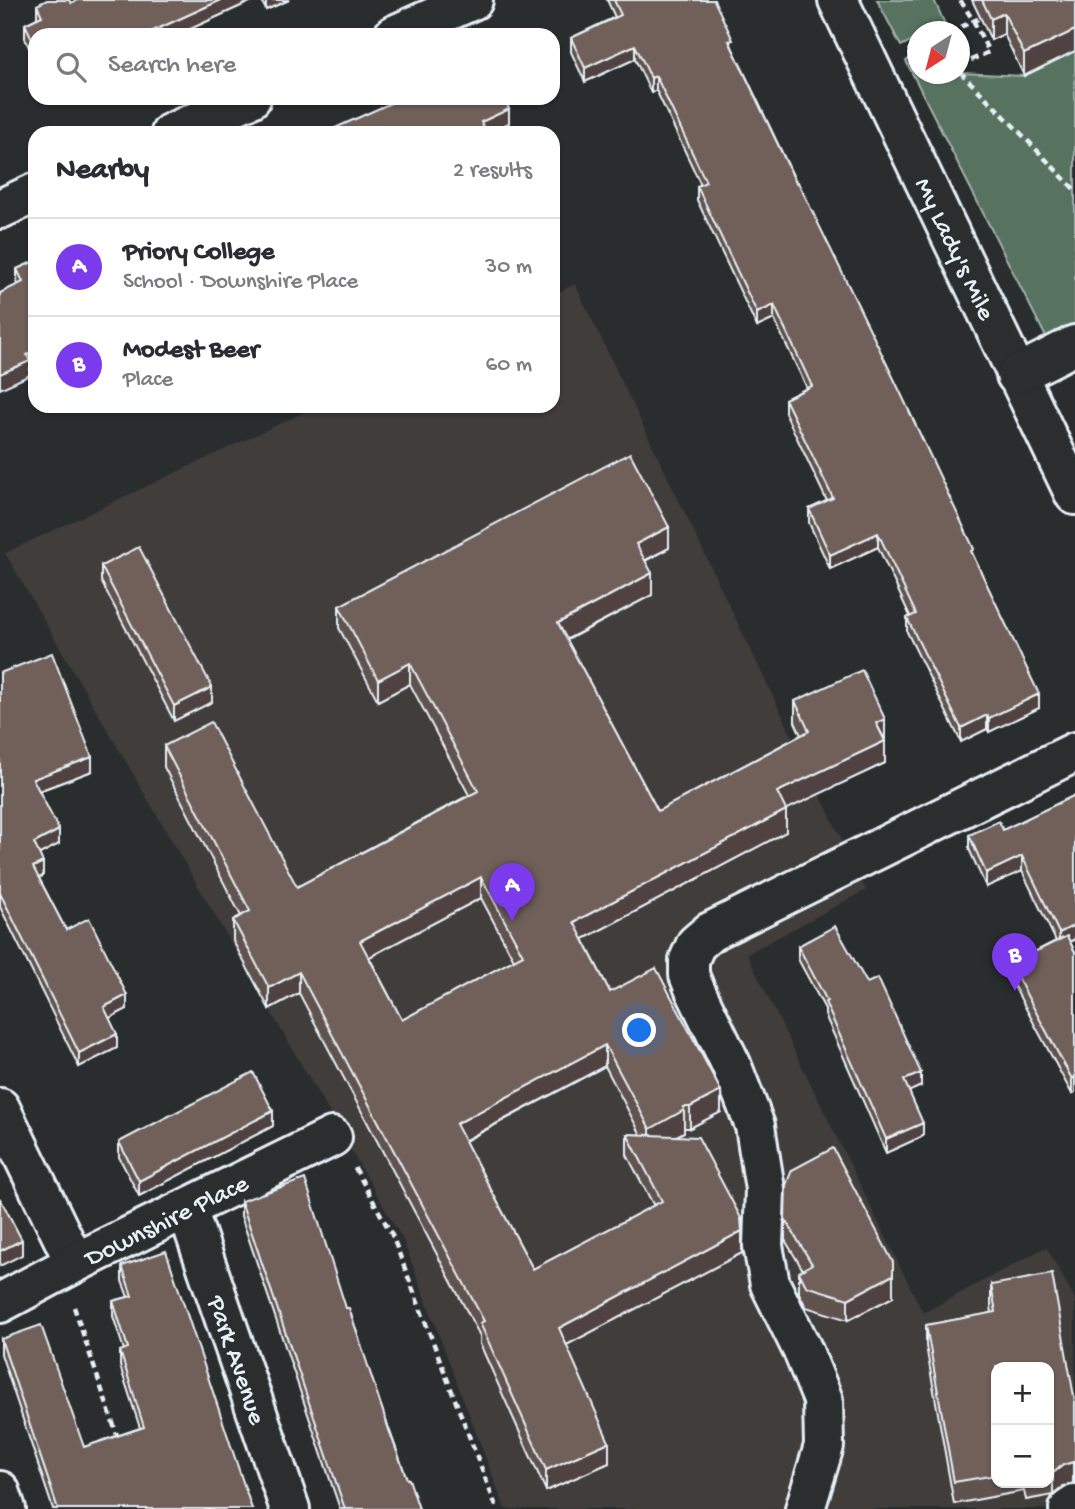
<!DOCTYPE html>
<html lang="en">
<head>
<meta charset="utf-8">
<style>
  body { margin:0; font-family:"Gochi Hand",sans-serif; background:#f2f2f3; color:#2b2b33 }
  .controls { position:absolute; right:21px; bottom:21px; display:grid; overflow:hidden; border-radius:14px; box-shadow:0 2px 5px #0004 }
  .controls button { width:63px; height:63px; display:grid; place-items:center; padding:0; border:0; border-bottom:2px solid #e1e1e2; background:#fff; color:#2b2b33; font:35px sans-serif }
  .compass { position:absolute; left:907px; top:21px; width:63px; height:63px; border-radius:50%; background:#fff; box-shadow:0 2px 5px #0004; rotate:216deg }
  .you { position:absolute; left:640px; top:1031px; width:24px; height:24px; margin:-18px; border:5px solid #fff; border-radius:50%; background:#1a73e8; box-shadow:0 0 0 10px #1a73e833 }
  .badge { display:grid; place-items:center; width:46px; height:46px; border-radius:50%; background:#7c3aed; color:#fff; font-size:23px; font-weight:700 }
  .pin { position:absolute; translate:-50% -58px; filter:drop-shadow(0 2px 4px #0008) }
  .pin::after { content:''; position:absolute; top:37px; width:24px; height:21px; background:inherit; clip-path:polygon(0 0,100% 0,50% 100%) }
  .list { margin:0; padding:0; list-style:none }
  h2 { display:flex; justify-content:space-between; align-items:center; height:91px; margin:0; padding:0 28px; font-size:30px }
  h2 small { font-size:23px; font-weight:400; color:#7c7c81 }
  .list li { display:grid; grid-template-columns:46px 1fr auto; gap:21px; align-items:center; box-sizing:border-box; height:98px; padding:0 28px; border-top:2px solid #e1e1e2 }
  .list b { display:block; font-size:26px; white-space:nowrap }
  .list p { margin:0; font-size:23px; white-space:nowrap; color:#7c7c81 }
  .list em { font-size:23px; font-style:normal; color:#7c7c81 }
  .icon { flex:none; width:38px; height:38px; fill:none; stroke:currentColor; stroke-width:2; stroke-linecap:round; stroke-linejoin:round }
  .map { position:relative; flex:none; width:1075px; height:1509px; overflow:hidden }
  .search { position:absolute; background:#fff; box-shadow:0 2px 5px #0004; left:28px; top:28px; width:532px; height:77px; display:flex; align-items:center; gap:18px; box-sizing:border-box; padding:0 24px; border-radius:21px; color:#7c7c81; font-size:26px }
  .panel { position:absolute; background:#fff; box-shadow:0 2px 5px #0004; left:28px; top:126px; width:532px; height:287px; border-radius:21px }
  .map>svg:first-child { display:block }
</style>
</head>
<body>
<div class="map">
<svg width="1075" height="1509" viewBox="0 0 1075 1509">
  <rect width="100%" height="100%" fill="#2a2d2e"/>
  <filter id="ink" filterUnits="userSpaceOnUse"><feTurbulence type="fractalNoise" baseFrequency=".0143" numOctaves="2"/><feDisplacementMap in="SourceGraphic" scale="14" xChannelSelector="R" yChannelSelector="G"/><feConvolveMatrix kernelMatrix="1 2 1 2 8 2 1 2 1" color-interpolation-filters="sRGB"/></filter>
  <g filter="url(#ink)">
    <path fill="#3f3c3b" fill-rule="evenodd" d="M575,284L866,890L747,954L923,1313L1046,1247L1075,1299V1509H505L403,1240L5,553L317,406H553V295ZM996,1367H1049V1483H996Z"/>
    <path fill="#587260" stroke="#a0b2ac" stroke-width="2" d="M877,0H934L945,24L930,31L918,32L917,38L901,46Z
      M1075,51V328L1049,343L906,61L914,55L917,57L918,74L960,73L1024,76Z"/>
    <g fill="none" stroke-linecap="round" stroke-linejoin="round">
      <defs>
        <g id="minor">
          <path id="s1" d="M838,0L1075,495"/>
          <path d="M394,35L473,0"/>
          <path d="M171,133L251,98"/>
          <path d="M0,209L35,193"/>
          <path d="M1016,375L1075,345"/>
          <path d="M0,1108L75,1263"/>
          <path id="s2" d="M187,1209L290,1509"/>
          <path id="s3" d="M0,1303L75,1263L332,1137"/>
          <path d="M0,1491L6,1509"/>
          <path d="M805,1509L824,1446L823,1400L803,1351L770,1284L763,1246L765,1189L755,1126L731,1064L695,990L689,975V960L696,944L710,932L1075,752"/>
          <path d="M1069,1509L1075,1505"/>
        </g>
      </defs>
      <use href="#minor" stroke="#e8f1f8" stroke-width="44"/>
      <path stroke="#e8f1f8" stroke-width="4.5" stroke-dasharray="7 5" stroke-linecap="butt" d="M950,32L980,18
        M908,51L918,46
        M960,65L989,52L973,20L960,0
        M960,72L1007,119L1075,190
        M355,1168L392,1235L497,1509
        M74,1307L118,1438"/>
      <use href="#minor" stroke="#2a2d2e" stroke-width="38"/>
    </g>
    <path fill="#61534d" stroke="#e8f1f8" stroke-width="2" fill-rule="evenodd" d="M254,0L177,35H35V60L25,39V24L37,18V5L71,3Z
      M261,0H289L266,10Z
      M607,0H714L733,49L974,557L1039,708L989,732L987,729L961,742L907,632V618L910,616L878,547L830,569L809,523V509L827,501L785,413V399L807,388L774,319L757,327L697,200V186L701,185L656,90L651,93L635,59L585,82L571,52V38L615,17Z
      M972,0H1075V51L1024,76L1004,34L991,40Z
      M35,261V366L30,368V375L17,283V269Z
      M669,548L645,561L652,595L567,640L658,811L801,735L795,722V701L885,719V763L785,809L786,832L583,939L610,992L721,1112L690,1128H684V1132L676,1136L742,1253L566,1345L609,1463L546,1491L480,1344V1336L299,993L269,1009L233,941V920L241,916L164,767V746L297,887L469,795L410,684L378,701L339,628V606ZM481,898L514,960L402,1020L369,957ZM605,1066L641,1135L627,1134V1155L654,1206L533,1269L465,1141Z
      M101,566L212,702L174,721L101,581Z
      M0,673L92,771L39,791L59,844L39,854L43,876L39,878L66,930L127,1009L109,1018L117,1048L79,1067L0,907Z
      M1075,795V939L1070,942L1075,952V1092L1072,1094L1010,979V964L1056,941L1022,871L986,887L969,849V835L1003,830Z
      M798,946L921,1086L909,1091L923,1136L886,1153L825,1015V1009L798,959Z
      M273,1126L139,1196L119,1157V1142Z
      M241,1201L346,1308L407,1479L419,1509H340L241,1216Z
      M785,1219L893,1297L848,1320L806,1307L799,1293V1272L803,1270L785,1240Z
      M122,1266L252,1509H53L1,1354V1339L84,1447L140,1428L120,1366V1351L124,1350L113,1316V1301L128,1297L122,1281Z
      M991,1285L1075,1402V1484L1073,1483L1063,1487L1053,1495L1026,1500L1024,1491L954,1504L926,1346V1325L992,1313L991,1306ZM996,1367H1049V1483H996Z"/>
    <path fill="#4f433f" stroke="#e8f1f8" stroke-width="2" d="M221,0H254L177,35H144Z
      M266,0H289L266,10Z
      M1004,13V34L991,40V19Z
      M1075,30V51L1024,76V54Z
      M635,45V59L585,82V68Z
      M656,76V90L651,93V78Z
      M509,109V123L487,133H481V122Z
      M774,305V319L757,327V313Z
      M35,351V366L30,368V375L0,389V374L27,355Z
      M669,527V548L636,565V544Z
      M878,533V547L830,569V555Z
      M652,573V595L558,644V623Z
      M410,663V684L378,701V680Z
      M212,687V702L174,721V706Z
      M1039,694V708L989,732V718Z
      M987,715V729L961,742V728Z
      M885,719V740L876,723Z
      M885,741V763L777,814V792Z
      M92,757V771L33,793V779Z
      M786,810V832L574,944V922Z
      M59,830V844L34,857V843Z
      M1022,856V871L986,887V873Z
      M43,862V876L33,881V867Z
      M481,877V898L360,962V941Z
      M1075,925V939L1059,947V933Z
      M299,972V993L269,1009V988Z
      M127,995V1009L104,1021V1007Z
      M117,1034V1048L79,1067V1053Z
      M605,1045V1066L456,1145V1124Z
      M921,1073V1086L904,1094V1080Z
      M1075,1077V1092L1072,1094V1079Z
      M721,1091V1112L690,1128V1107Z
      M684,1110V1132L650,1150V1129Z
      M273,1111V1126L139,1196V1181Z
      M923,1123V1136L886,1153V1139Z
      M742,1231V1253L559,1349V1328Z
      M22,1240V1255L0,1266V1251Z
      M893,1275V1297L848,1320V1299Z
      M609,1442V1463L546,1491V1470Z
      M1073,1462V1483L1063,1487L1053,1495V1473L1063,1465Z"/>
    <path fill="#71605a" stroke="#e8f1f8" stroke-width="2" fill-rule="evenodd" d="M47,0H69L71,3L77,0H221L144,35H35V45L25,24L42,16L37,5Z
      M614,0H714L733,40L729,41L796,183L798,182L896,383L974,549L971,551L1039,694L989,718L987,715L961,728L907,618L916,614L878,533L830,555L809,509L833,498L785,399L812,386L774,305L757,313L697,186L706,182L656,76L651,78L635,45L585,68L571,38L621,15Z
      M982,0H1075V30L1024,54L1004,13L991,19Z
      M402,98H504L509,109L481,122L486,133H324Z
      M35,261V351L27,355L30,361L0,374V293L23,282L17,269Z
      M630,453L669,527L636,544L652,573L558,623L658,811L809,731L795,701L862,670L885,719L876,723L885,741L777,792L786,810L574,922L610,992L656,968L721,1091L690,1107H683L684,1110L650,1129L605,1045L456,1124L533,1269L662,1201L627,1134L698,1137L741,1218L742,1231L559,1328L609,1442L546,1470L480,1323L484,1321L299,972L269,988L233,920L250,911L164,746L211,722L297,887L478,791L410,663L378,680L339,606ZM481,877L523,955L402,1020L360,941Z
      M139,547L212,687L174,706L101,566Z
      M52,653L92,757L33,779L59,830L34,843L43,862L33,867L66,930L89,918L127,995L104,1007L117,1034L79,1053L0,893V673Z
      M1075,795V925L1059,933L1022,856L986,873L969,835L999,821L1003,830Z
      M835,926L867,983L878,978L921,1073L904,1080L923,1123L886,1139L825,1002L827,1001L798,946Z
      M1067,936L1075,952V1077L1072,1079L1010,964Z
      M253,1072L273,1111L139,1181L119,1142Z
      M833,1148L893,1262V1275L848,1299L806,1286L799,1272L812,1264L785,1219L786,1185L792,1170Z
      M305,1179L346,1308H349L389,1430L407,1479H409L419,1509H345L241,1201Z
      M0,1198L22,1240L0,1251Z
      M166,1251L252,1509H58L1,1339L41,1325L84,1447L144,1427L120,1351L128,1348L113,1301L132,1296L122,1266Z
      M1052,1274L1075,1402V1462H1073L1063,1465L1053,1473L1049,1474V1367H996V1475L954,1482L926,1325L996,1312L991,1285Z"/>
  </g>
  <g text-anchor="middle" stroke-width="7" stroke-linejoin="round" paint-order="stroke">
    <g font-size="26" fill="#e8f1f8" stroke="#2a2d2e">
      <text dy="9" stroke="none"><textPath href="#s1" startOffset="275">My Lady's Mile</textPath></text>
      <text dy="9" stroke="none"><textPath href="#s3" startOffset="186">Downshire Place</textPath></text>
      <text dy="9" stroke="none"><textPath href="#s2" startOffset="159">Park Avenue</textPath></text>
    </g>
  </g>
</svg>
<div class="controls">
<button>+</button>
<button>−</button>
</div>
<svg class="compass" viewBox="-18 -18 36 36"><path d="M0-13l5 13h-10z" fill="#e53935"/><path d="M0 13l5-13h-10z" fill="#7c7c81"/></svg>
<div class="you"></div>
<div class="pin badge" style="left:512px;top:921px">A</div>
<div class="pin badge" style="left:1015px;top:991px">B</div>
<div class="search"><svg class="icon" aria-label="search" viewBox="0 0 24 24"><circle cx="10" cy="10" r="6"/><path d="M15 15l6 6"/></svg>Search here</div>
<section class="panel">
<h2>Nearby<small>2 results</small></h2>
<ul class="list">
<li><span class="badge">A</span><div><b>Priory College</b><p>School · Downshire Place</p></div><em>30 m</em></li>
<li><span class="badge">B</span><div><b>Modest Beer</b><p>Place</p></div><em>60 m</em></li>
</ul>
</section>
</div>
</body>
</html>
